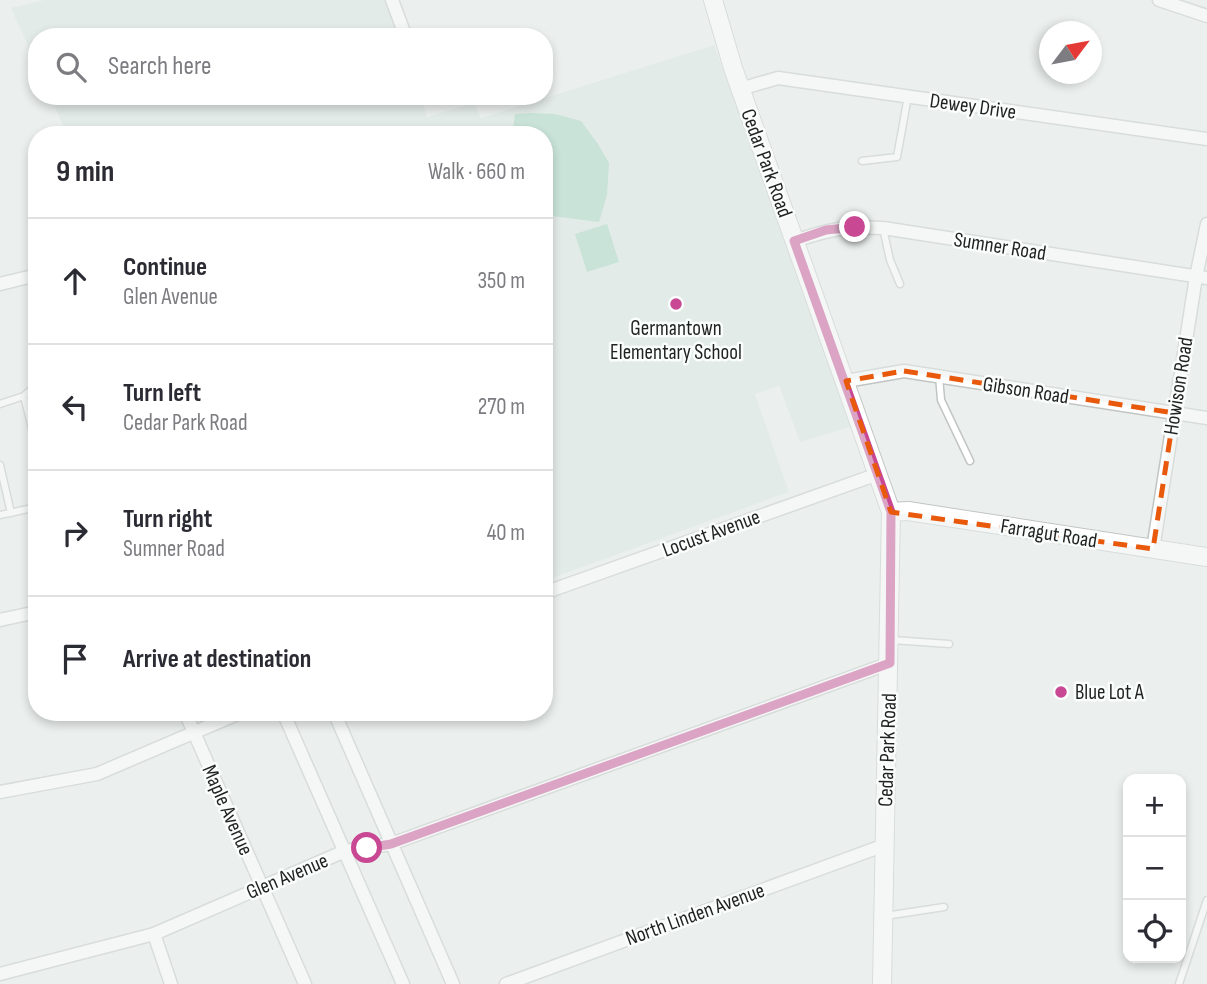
<!DOCTYPE html>
<html lang="en">
<head>
<meta charset="utf-8">
<style>
  body { margin:0; font-family:"Sofia Sans Condensed",sans-serif; background:#f7f7f7; color:#2b2b33 }
  .controls { position:absolute; right:21px; bottom:21px; display:grid; overflow:hidden; border-radius:14px; box-shadow:0 4px 10px #0003 }
  .controls button { width:63px; height:63px; display:grid; place-items:center; padding:0; border:0; border-bottom:2px solid #e1e1e2; background:#fff; color:#2b2b33; font:35px sans-serif }
  .compass { position:absolute; left:1039px; top:21px; width:63px; height:63px; border-radius:50%; background:#fff; box-shadow:0 4px 10px #0003; rotate:58deg }
  .stop { position:absolute; width:21px; height:21px; margin:-16px; border:5px solid #c84893; border-radius:50%; background:#fff }
  .stop.end { background:#c84893; border-color:#fff; box-shadow:0 2px 7px #0008 }
  .list { margin:0; padding:0; list-style:none }
  h2 { display:flex; justify-content:space-between; align-items:center; height:91px; margin:0; padding:0 28px; font-size:30px }
  h2 small { font-size:23px; font-weight:400; color:#7c7c81 }
  .list li { display:grid; grid-template-columns:46px 1fr auto; gap:21px; align-items:center; box-sizing:border-box; height:126px; padding:0 28px; border-top:2px solid #e1e1e2 }
  .list b { display:block; font-size:26px; white-space:nowrap }
  .list p { margin:0; font-size:23px; white-space:nowrap; color:#7c7c81 }
  .list em { font-size:23px; font-style:normal; color:#7c7c81 }
  .icon { flex:none; width:38px; height:38px; fill:none; stroke:currentColor; stroke-width:2; stroke-linecap:round; stroke-linejoin:round }
  .map { position:relative; flex:none; width:1207px; height:984px; overflow:hidden }
  .search { position:absolute; background:#fff; box-shadow:0 4px 10px #0003; left:28px; top:28px; width:525px; height:77px; display:flex; align-items:center; gap:18px; box-sizing:border-box; padding:0 24px; border-radius:28px; color:#7c7c81; font-size:26px }
  .panel { position:absolute; background:#fff; box-shadow:0 4px 10px #0003; left:28px; top:126px; width:525px; height:595px; border-radius:28px }
  .map>svg:first-child { display:block }
</style>
</head>
<body>
<div class="map">
<svg width="1207" height="984" viewBox="0 0 1207 984">
  <rect width="100%" height="100%" fill="#ebf0ee"/>
  <path fill="#d9e5e0" d="M44,0H385L398,37H37V66L11,8Z
    M714,45L779,221L850,427L800,442L779,386L755,394L789,492L544,581V135H67L50,96H420L427,117L474,103L481,118Z"/>
  <path fill="#9fd2bd" d="M532,113L555,114L581,121L598,144L609,163L607,195L599,222L544,215V135H512L515,114Z
    M607,224L619,262L587,272L575,234Z"/>
  <g fill="none" stroke-linecap="round" stroke-linejoin="round">
    <defs>
      <path id="lane" d="M862,161L897,157L908,96
        M883,228L890,260L900,284
        M939,376L941,400L970,461
        M24,396L37,449
        M0,404L24,396L37,384
        M0,465L11,513
        M0,515L37,507
        M892,640L949,644
        M885,916L944,907
        M1179,984L1207,900"/>
      <path id="street" d="M392,0L404,32
        M1159,0L1207,16
        M740,89L778,78L1207,139
        M795,241C829,229 847,226 883,228L1207,278
        M0,284L37,275
        M846,381L904,371L1207,418
        M1153,549L1196,277L1207,224
        M544,593L878,474
        M0,620L37,612
        M185,712L305,984
        M283,712L403,984
        M334,712L453,984
        M0,792L97,774L242,712
        M154,934L171,984
        M0,974L154,934L345,851L391,844L890,663
        M506,984L885,845"/>
      <path id="secondary" d="M713,0L733,68L891,512L882,984
        M891,512L908,511L1207,557"/>
    </defs>
    <use href="#lane" stroke="#c1c5c3" stroke-width="9"/>
    <use href="#street" stroke="#c1c5c3" stroke-width="15"/>
    <use href="#secondary" stroke="#c1c5c3" stroke-width="20"/>
    <use href="#lane" stroke="#fff" stroke-width="6"/>
    <use href="#street" stroke="#fff" stroke-width="12"/>
    <use href="#secondary" stroke="#fff" stroke-width="18"/>
  </g>
  <g fill="none" stroke-linecap="round" stroke-linejoin="round">
    <path stroke="#c84893" stroke-width="9" d="M367,848L391,844L890,663L891,512L794,241L826,230L855,227"/>
  </g>
  <path d="M0 0H1207V984H0ZM904,371L1174,413L1153,549L891,512L846,381Z" fill="#ebf0ee" fill-opacity=".55" fill-rule="evenodd"/>
  <path fill="none" stroke="#e8590c" stroke-width="5" stroke-dasharray="14 9" stroke-linejoin="round" d="M904,371L1174,413L1153,549L891,512L846,381Z"/>
  <g fill="#c84893" stroke="#f9fdfb" stroke-width="2.5">
    <circle cx="676" cy="304" r="7"/>
    <circle cx="1061" cy="692" r="7"/>
  </g>
  <g text-anchor="middle" stroke-width="5" stroke-linejoin="round" paint-order="stroke">
    <g font-size="21" fill="#1f2120" stroke="#f9fdfb">
      <text transform="translate(973 106) rotate(8)" y="7">Dewey Drive</text>
      <text transform="translate(767 163) rotate(70)" y="7">Cedar Park Road</text>
      <text transform="translate(1000 246) rotate(9)" y="7">Sumner Road</text>
      <text transform="translate(1178 386) rotate(-81)" y="7">Howison Road</text>
      <text transform="translate(1026 390) rotate(9)" y="7">Gibson Road</text>
      <text transform="translate(711 533) rotate(-20)" y="7">Locust Avenue</text>
      <text transform="translate(1049 533) rotate(9)" y="7">Farragut Road</text>
      <text transform="translate(887 750) rotate(-88)" y="7">Cedar Park Road</text>
      <text transform="translate(228 810) rotate(66)" y="7">Maple Avenue</text>
      <text transform="translate(287 876) rotate(-23)" y="7">Glen Avenue</text>
      <text transform="translate(695 914) rotate(-20)" y="7">North Linden Avenue</text>
    </g>
    <g font-size="21" fill="#1f2120" stroke="#f9fdfb">
      <text x="676" y="335">Germantown<tspan x="676" dy="24">Elementary School</tspan></text>
      <text x="1075" y="699" text-anchor="start">Blue Lot A</text>
    </g>
  </g>
</svg>
<div class="controls">
<button>+</button>
<button>−</button>
<button><svg class="icon" aria-label="locate" viewBox="0 0 24 24"><circle cx="12" cy="12" r="6"/><path d="M12 2v4M12 18v4M2 12h4M18 12h4"/></svg></button>
</div>
<svg class="compass" viewBox="-18 -18 36 36"><path d="M0-13l5 13h-10z" fill="#e53935"/><path d="M0 13l5-13h-10z" fill="#7c7c81"/></svg>
<div class="stop" style="left:367px;top:848px"></div>
<div class="stop end" style="left:855px;top:227px"></div>
<div class="search"><svg class="icon" aria-label="search" viewBox="0 0 24 24"><circle cx="10" cy="10" r="6"/><path d="M15 15l6 6"/></svg>Search here</div>
<section class="panel">
<h2>9 min<small>Walk · 660 m</small></h2>
<ul class="list">
<li><svg class="icon" aria-label="ahead" viewBox="0 0 24 24"><path d="M12 20V5M6 11l6-6 6 6"/></svg><div><b>Continue</b><p>Glen Avenue</p></div><em>350 m</em></li>
<li><svg class="icon" aria-label="left" viewBox="0 0 24 24"><path d="M17 20v-9H6M10 6l-5 5 5 5"/></svg><div><b>Turn left</b><p>Cedar Park Road</p></div><em>270 m</em></li>
<li><svg class="icon" aria-label="right" viewBox="0 0 24 24"><path d="M7 20v-9h11M14 6l5 5-5 5"/></svg><div><b>Turn right</b><p>Sumner Road</p></div><em>40 m</em></li>
<li><svg class="icon" aria-label="arrive" viewBox="0 0 24 24"><path d="M6 21V4h12l-3 4 3 4H6"/></svg><div><b>Arrive at destination</b></div></li>
</ul>
</section>
</div>
</body>
</html>
